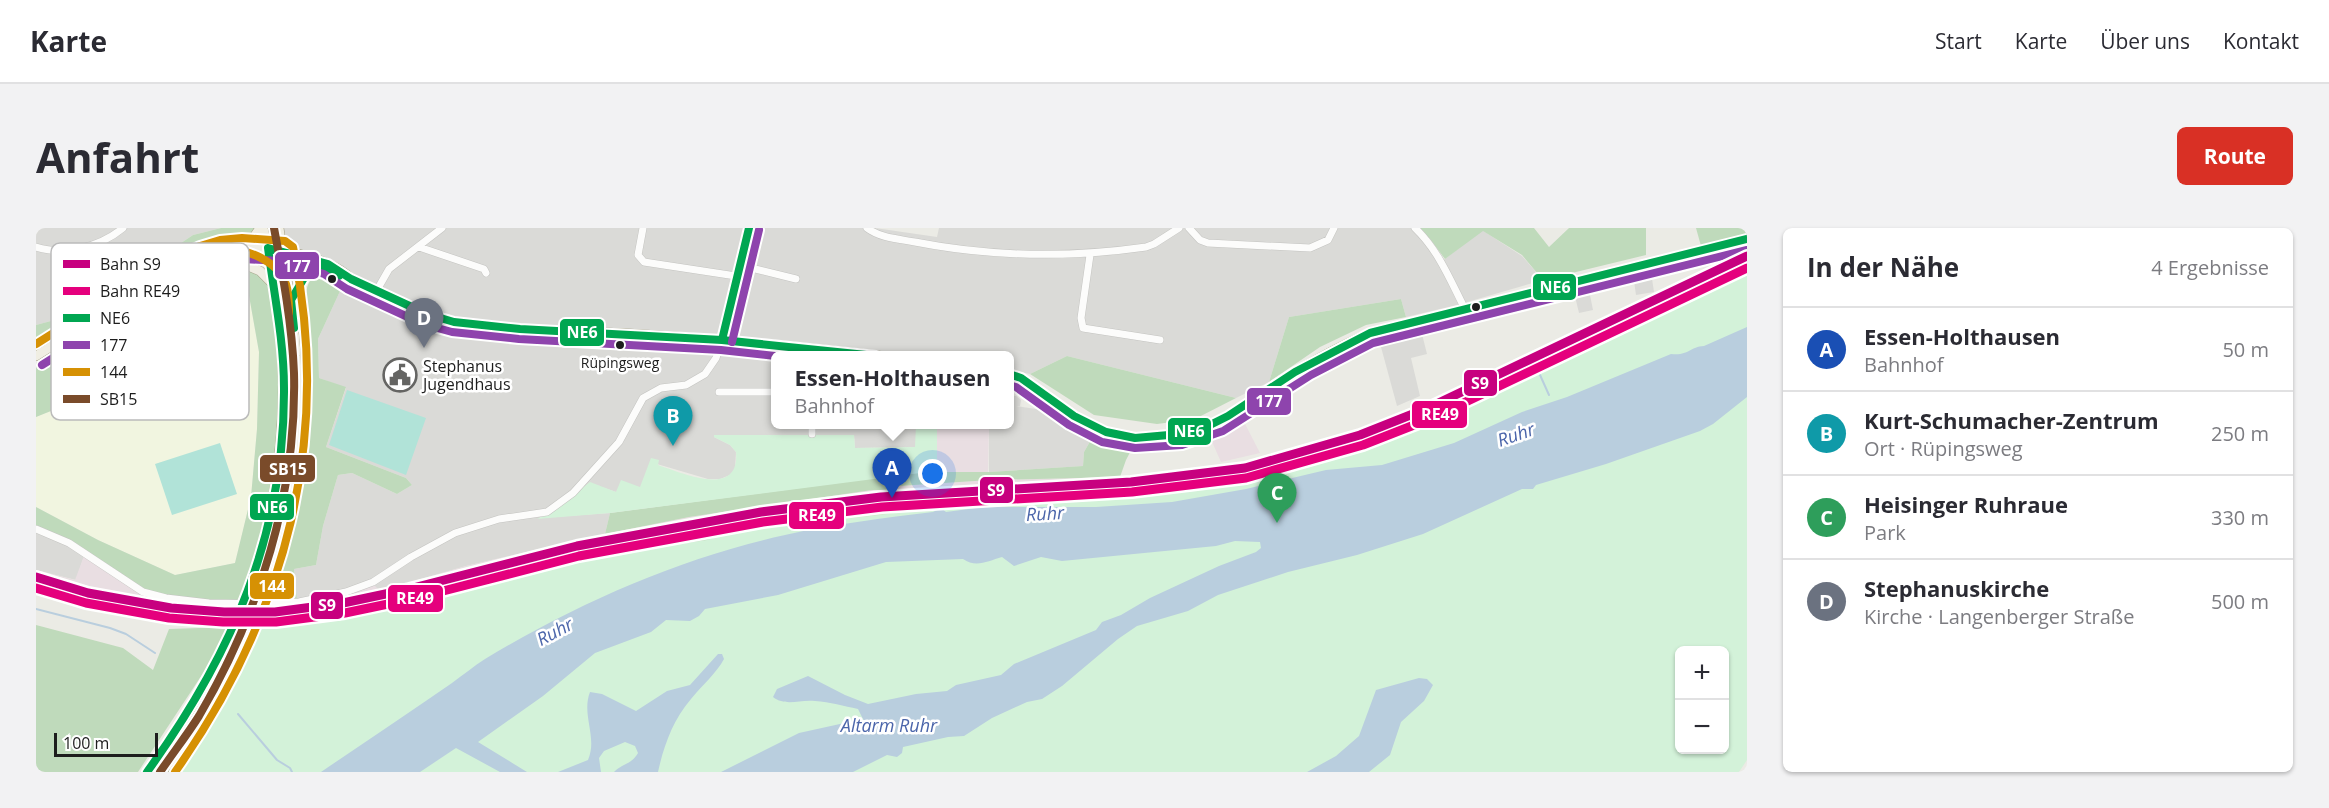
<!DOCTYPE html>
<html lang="de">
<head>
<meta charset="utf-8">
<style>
  body { margin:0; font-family:"Open Sans",sans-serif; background:#f2f2f3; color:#2b2b33 }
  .controls { position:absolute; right:18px; bottom:18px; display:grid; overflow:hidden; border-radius:9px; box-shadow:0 2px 4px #0004 }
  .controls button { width:54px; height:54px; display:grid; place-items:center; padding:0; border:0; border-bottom:2px solid #e1e1e2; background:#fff; color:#2b2b33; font:30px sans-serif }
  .scale { position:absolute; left:18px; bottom:15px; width:104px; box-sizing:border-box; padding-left:6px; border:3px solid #1d1d1d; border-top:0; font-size:16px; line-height:21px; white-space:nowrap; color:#1d1d1d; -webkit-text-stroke:4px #fff; paint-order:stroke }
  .you { position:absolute; left:897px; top:246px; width:21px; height:21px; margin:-15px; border:4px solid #fff; border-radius:50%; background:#1a73e8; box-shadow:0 0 0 9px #1a73e833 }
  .badge { display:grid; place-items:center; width:39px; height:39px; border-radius:50%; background:#d93025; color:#fff; font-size:20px; font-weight:700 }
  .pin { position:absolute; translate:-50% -50px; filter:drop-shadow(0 2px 3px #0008) }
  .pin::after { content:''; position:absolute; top:32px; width:21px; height:18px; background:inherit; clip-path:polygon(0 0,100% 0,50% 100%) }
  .popup { position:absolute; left:735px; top:123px; width:243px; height:78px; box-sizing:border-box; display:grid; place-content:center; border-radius:9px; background:#fff; filter:drop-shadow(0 2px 4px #0005); font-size:20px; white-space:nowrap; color:#7c7c81 }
  .popup b { font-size:22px; color:#2b2b33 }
  .popup::after { content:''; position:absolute; left:50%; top:100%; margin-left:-12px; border:12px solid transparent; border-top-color:#fff }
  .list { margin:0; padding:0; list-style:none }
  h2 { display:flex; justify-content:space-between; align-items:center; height:78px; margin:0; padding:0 24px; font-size:26px }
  h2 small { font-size:20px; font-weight:400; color:#7c7c81 }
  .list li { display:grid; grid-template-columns:39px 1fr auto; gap:18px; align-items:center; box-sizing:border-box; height:84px; padding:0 24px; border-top:2px solid #e1e1e2 }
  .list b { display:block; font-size:22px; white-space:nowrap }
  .list p { margin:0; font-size:20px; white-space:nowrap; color:#7c7c81 }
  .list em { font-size:20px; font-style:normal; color:#7c7c81 }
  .map { position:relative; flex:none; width:1711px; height:544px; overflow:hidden; border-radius:9px }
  header { display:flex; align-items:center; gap:36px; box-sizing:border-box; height:84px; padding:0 30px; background:#fff; border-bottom:2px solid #e1e1e2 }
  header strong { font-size:28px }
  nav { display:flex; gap:33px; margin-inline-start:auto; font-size:21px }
  .intro { display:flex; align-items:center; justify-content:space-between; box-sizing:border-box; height:144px; padding:0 36px }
  h1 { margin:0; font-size:42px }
  .button { padding:15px 27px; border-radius:9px; background:#d93025; color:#fff; font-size:21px; font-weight:700 }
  main { display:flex; gap:36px; padding:0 36px }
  aside { flex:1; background:#fff; border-radius:9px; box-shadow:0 2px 4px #0004 }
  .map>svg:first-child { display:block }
</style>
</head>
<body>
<header>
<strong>Karte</strong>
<nav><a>Start</a><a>Karte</a><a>Über uns</a><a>Kontakt</a></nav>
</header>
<div class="intro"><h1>Anfahrt</h1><a class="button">Route</a></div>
<main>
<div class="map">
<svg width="1711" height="544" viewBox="0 0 1711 544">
  <rect width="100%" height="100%" fill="#ebebe5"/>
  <path fill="#dadad7" d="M0,0H185L157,7L37,87L0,97Z
    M245,0H839L901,9L903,0H1377L1405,34L1446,2L1486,28L1507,52L1421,77L1370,89L1365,71L1253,89L1233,154L1200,170L1031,128L994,146L973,142V128H739V196L880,197V219L819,220L818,207H678V209L694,217L700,224L699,241L694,247L684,251H672L621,236L605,259L580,264L554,255L512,286L503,290L574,285L569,306L430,338L343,363L337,356L261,372L258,341L280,337L287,298L302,247L316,245L361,266L376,257L370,250L290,219L310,160L283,150L282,111L305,61L255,40Z
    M1615,44L1618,64L1600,67L1597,46Z
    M125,52L136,64L137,90L130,107L121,124L105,140L88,152L72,160L44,107Z
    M1552,57L1557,82L1543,85L1537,60Z
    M1386,106L1391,126L1375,130L1384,168L1361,178L1345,119Z
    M973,167L980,168L985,172L984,178H980L1000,181L1009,179L1014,175L1060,203L1048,224L1047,238L953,244V197L973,196Z
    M0,303L33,317L48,328L40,352L0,342Z"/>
  <path fill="#e9dee2" d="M1711,26V39L1666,63L1362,202L1326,216L1212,245L1153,256L946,269L898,278L848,282L844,281L756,290L726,298L709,296L542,327L466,344L421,357L307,382L236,393L191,396L133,388L47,374L0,360V342L39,352L48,328L105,363L244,378L337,356L344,363L430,338L569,306L653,289L836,262L839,264L863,258L954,252L1084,249L1152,244L1209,236L1323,204L1390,177L1634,60Z
    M1206,190L1224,225L1185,234L1173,207Z
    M901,197H953L952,244H901Z"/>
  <path fill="#f1f5e0" d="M209,45L223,124L221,201L215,269L199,335L139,347L62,312L0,279V189L88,152L121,124L137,90L136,63L146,57Z"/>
  <path fill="#d0e9c4" d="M1711,39V75L1647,127L1210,261L750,306L748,293L756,290L822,282H848L898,278L946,269L1153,256L1266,232L1326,216L1362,202L1666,63Z
    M240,45H244C250,71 252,97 253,123C255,141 258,159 257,178C256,244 238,308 218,371L214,372C236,301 251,230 252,155C252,118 245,81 240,45Z"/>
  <path fill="#bfdabb" d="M185,0H219L209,11L176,15L140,30L0,126V97L37,87L157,7Z
    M1382,0H1498L1513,19L1533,0H1610V27L1507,52L1486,27L1447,3L1409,31L1394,11Z
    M1660,0H1711V7L1665,18Z
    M188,38L211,40L227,50L232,56L237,94L244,107L246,181L233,285L205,375L131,369L108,362L0,299V279L62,312L139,347L199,335L215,269L221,201L223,124L209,45L146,57L144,47Z
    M276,50L283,51L305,61L282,111L283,150L310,159L290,219L370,250L376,257L361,266L316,245L302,247L287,298L280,337L258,341L261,372L231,374C257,294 272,214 273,130C274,108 262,66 276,50Z
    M1365,71L1370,89L1330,97L1284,119L1233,154L1253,89Z
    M44,107L72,160L0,189V135Z
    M1031,128L1200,170L1159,191L1121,196L1058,187L994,146Z
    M1060,203L1101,211L1090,232L1084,249L954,252L863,258L858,262H836L653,289L569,306L574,285L884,244H953L1047,238L1048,224Z
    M748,293L750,306L236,403V393L307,382L421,357L466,344L542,327L709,296L726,298Z
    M0,397L87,420L117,442L133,401L193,399L181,424L102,544H0Z"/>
  <path fill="#d3f2d9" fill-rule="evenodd" d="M1711,43V532L1703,544H131C164,496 196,449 218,394L231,396L312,386L542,331L671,312L699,303L844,287L969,269L1105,268L1214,249L1327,223L1482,156ZM1644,422H1688V522H1644Z
    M880,197H901V244L884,245L574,285L501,291L512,286L554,254L580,264L585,252L604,259L615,230L623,232L622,237C646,245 704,271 700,224L694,217L678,209V207H818L819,220L879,219Z"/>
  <path fill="#b1e3d8" d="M311,162L390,190L370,247L293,217Z
    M184,215L201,266L136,287L119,236Z"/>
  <path fill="#b9cede" d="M1711,99V169L1677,196L1664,203L1570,236L1500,257L1497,261H1486L1387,306L1321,327L1252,344L1182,367L1152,383L1101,398L1082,411L1026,458L1006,471L991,474L956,490L928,508L912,509L867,519L866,525L861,529L851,527L817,544H685L763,505L813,494L828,493L822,481C808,478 794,474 779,473C764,471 750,479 737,469L741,461L772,448L809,467L832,476L880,466L911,463L920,457L965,447L978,436L1060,402L1066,394L1085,387L1114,370L1183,338L1220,324L1225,320L1224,314L1199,313L1180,318L1026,333L1005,329L978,338L966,329C952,333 940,340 927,331L850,334L742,367L669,381L663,388L654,393L630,392L615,404L559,425L507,468L442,514L491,544H464L420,520L384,544H285C329,514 373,485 416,455C427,447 438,438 449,431C542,375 644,330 749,307C798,296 848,290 897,284L905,280L910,284L948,279H1060L1136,274L1210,261L1290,242L1346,237L1418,215L1486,184L1531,169L1635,126C1653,128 1653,119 1668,118Z
    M682,426H686L688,431C680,446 666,457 655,471C637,492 628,517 622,544H578C587,535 595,537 602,525L599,518L589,514L568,523L563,530L565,544H522L552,532C562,509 545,487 554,464L566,466L600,483L631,463L654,457Z
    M1383,450L1391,451L1397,457L1388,473L1365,494L1354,527L1333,544H1271L1300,528L1323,508L1340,462Z"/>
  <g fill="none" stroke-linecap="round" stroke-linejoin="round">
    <path stroke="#b9cede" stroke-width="2" d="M1500,138L1513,167
      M0,381L74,400L90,406L119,425
      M202,486L241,532L254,540L256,544"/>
    <defs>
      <path id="minor" d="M607,0L602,27L608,34L700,48
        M831,0C844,10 863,11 879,14C956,29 1033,30 1110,19L1118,16L1143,0
        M1153,0L1164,12L1172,15L1274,20L1292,12L1298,0
        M1379,0C1403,23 1414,52 1429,81
        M0,19C29,28 64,19 87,0
        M383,19L448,41L450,45
        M1054,27L1045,90L1047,100L1124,112
        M703,37L760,51
        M341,62L353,41L406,0
        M683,164H739
        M776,206V196
        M0,301L33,315L107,364L130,370L173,375L235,376L263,374L310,364L337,354L375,329L419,305L463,291L511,284L537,265L583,214L607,170L625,160L650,157L669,146L680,130L686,112L713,0"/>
      <path id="major" d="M206,20L213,16L224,0
        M164,30C199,10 280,22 311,47
        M196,31L224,43L239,58
        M255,72C262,58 267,46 283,43
        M0,128L137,42C207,17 273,32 339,62C365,73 391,88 419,94C472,105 528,102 582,105C670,110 757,118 845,128
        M973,146L985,150C1009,166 1031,186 1057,199C1090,216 1138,212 1172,198C1200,187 1224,166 1249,150C1277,133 1304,118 1334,105L1711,11
        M210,372C252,252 259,123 227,0
        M222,372C249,294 266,210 260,128C258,84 249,43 243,0
        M111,544C146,498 176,450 199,397
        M126,544C161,498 190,450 213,397"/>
    </defs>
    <use href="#minor" stroke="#c4c4c1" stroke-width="8"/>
    <use href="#major" stroke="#a19d82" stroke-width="10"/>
    <use href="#minor" stroke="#fcfcfb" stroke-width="7"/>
    <use href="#major" stroke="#f0eee3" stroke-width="9"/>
    <defs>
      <path id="major-bridge" d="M199,397L210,372
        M213,397L222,372"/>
    </defs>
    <use href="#major-bridge" stroke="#a19d82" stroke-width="10" stroke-linecap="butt"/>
    <use href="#major-bridge" stroke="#f0eee3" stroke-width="9"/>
    <defs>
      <path id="bus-1" d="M258,100L255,72L268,50L275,44L285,42L303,48
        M686,112L713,0
        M973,146L985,150L1038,188L1070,204L1099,210L1144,206L1172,198L1192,188L1259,144L1334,105L1711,11
        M111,544C195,428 249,307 248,160C248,113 238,66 232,20L292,36L315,51L391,86L418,94L484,101L686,112L840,128"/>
      <path id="bus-2" d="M696,114L723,2
        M6,137L142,51L181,34L206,31L245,33L288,46L311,61L387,96L416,104L483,111L685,122L739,128
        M973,157L980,159L1033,197L1066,214L1099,220L1146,217L1187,203L1275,147L1337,115L1711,22"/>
      <path id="bus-3" d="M181,21C205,18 241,31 250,56C253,65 253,76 253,85
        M0,116L131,33L164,18L184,12L206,10L249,13L257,19C297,210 250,387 139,544"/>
      <path id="bus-4" d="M124,544C137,525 151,507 163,488C224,384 261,265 258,145C256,96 247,48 238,0"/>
    </defs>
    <use href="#bus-1" stroke="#fff" stroke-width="12"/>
    <use href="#bus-2" stroke="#fff" stroke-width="12"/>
    <use href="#bus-3" stroke="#fff" stroke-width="12"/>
    <use href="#bus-4" stroke="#fff" stroke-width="12"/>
    <use href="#bus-1" stroke="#00a651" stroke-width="8"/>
    <use href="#bus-2" stroke="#8e44ad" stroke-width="8"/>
    <use href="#bus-3" stroke="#d69104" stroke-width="8"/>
    <use href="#bus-4" stroke="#7a4b2a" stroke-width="8"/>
    <defs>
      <path id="rail-1" d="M0,349L52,365L135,380L188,384H239L307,375L373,361L541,318L725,284L845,269L1095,254L1209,240L1324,207L1392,180L1711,28"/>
      <path id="rail-2" d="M0,360L50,375L133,390L187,394H240L309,385L376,371L543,328L727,294L846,279L1096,264L1210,250L1327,217L1396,190L1711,40"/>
    </defs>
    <use href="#rail-1" stroke="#fff" stroke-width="14"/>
    <use href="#rail-2" stroke="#fff" stroke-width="14"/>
    <use href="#rail-1" stroke="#c7007f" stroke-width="9"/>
    <use href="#rail-2" stroke="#e5007d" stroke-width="9"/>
  </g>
  <defs>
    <symbol id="civic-ring" viewBox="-11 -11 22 22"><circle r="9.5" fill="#fff" stroke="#656563" stroke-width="1.5"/><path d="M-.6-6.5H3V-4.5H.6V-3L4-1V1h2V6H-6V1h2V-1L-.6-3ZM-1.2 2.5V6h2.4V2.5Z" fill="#656563"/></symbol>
  </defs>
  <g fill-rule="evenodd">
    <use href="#civic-ring" x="345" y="128" width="38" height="38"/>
  </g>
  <g fill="#1d1d1d" stroke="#fff" stroke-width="2">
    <circle cx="296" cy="51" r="5"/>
    <circle cx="1440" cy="79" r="5"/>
    <circle cx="584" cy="117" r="5"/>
  </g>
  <g text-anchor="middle" stroke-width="5" stroke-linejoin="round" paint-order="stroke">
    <g font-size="14" fill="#1d1d1d" stroke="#fff">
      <text x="584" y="140">Rüpingsweg</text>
    </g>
    <g font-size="16" fill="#1d1d1d" stroke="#fff" text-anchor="start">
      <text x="387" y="144">Stephanus<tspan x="387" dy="18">Jugendhaus</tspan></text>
    </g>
    <g font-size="18" font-style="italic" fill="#4b65aa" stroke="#fff">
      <text transform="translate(1480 207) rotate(-19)" y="6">Ruhr</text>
      <text transform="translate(1009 286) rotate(-3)" y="6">Ruhr</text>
      <text transform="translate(519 404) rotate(-28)" y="6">Ruhr</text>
      <text x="853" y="504">Altarm Ruhr</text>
    </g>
  </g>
  <rect x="15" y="15" width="198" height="177" rx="9" fill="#fff" stroke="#bbb" stroke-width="1.5"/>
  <rect x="27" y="32" width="27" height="8" fill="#c7007f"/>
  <rect x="27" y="59" width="27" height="8" fill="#e5007d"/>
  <rect x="27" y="86" width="27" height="8" fill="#00a651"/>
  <rect x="27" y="113" width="27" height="8" fill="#8e44ad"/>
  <rect x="27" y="140" width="27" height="8" fill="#d69104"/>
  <rect x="27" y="167" width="27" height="8" fill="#7a4b2a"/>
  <g font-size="16" fill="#1d1d1d">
    <text x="64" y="42">Bahn S9</text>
    <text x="64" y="69">Bahn RE49</text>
    <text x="64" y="96">NE6</text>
    <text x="64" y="123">177</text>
    <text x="64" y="150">144</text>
    <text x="64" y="177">SB15</text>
  </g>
  <g stroke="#fff" stroke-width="2">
    <rect x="238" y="23" width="46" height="29" rx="6" fill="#8e44ad"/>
    <rect x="1496" y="45" width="45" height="28" rx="6" fill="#00a651"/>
    <rect x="523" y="90" width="46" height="29" rx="6" fill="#00a651"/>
    <rect x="1427" y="141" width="35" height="28" rx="6" fill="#c7007f"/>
    <rect x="1210" y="159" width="46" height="29" rx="6" fill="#8e44ad"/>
    <rect x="1375" y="172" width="57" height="29" rx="6" fill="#e5007d"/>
    <rect x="1131" y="189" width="45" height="29" rx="6" fill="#00a651"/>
    <rect x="223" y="226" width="57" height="29" rx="6" fill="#7a4b2a"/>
    <rect x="943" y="248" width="35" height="28" rx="6" fill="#c7007f"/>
    <rect x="213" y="265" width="46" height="28" rx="6" fill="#00a651"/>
    <rect x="752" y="273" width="57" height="29" rx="6" fill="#e5007d"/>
    <rect x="213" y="344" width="46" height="28" rx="6" fill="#d69104"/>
    <rect x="351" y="356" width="57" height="29" rx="6" fill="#e5007d"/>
    <rect x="274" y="363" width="34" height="29" rx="6" fill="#c7007f"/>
  </g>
  <g font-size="16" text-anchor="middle" font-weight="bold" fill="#fff">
    <text x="261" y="44">177</text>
    <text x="1519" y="65">NE6</text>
    <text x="546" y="110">NE6</text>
    <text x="1444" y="161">S9</text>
    <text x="1233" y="179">177</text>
    <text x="1404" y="192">RE49</text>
    <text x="1153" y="209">NE6</text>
    <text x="252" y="247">SB15</text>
    <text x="960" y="268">S9</text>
    <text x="236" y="285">NE6</text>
    <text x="781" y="293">RE49</text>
    <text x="236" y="364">144</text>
    <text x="379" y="376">RE49</text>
    <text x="291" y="383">S9</text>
  </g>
</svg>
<div class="controls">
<button>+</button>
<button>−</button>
</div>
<div class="scale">100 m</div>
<div class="you"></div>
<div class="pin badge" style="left:856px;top:270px;background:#1a4fb4">A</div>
<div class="popup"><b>Essen-Holthausen</b>Bahnhof</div>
<div class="pin badge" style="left:637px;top:218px;background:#0f9aa8">B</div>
<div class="pin badge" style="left:1241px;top:295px;background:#2e9e5b">C</div>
<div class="pin badge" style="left:388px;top:120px;background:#6b7280">D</div>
</div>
<aside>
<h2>In der Nähe<small>4 Ergebnisse</small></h2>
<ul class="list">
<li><span class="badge" style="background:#1a4fb4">A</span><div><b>Essen-Holthausen</b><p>Bahnhof</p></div><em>50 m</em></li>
<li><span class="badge" style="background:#0f9aa8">B</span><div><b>Kurt-Schumacher-Zentrum</b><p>Ort · Rüpingsweg</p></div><em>250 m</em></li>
<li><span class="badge" style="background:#2e9e5b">C</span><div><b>Heisinger Ruhraue</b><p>Park</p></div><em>330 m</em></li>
<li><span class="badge" style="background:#6b7280">D</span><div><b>Stephanuskirche</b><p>Kirche · Langenberger Straße</p></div><em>500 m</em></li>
</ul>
</aside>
</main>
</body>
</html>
